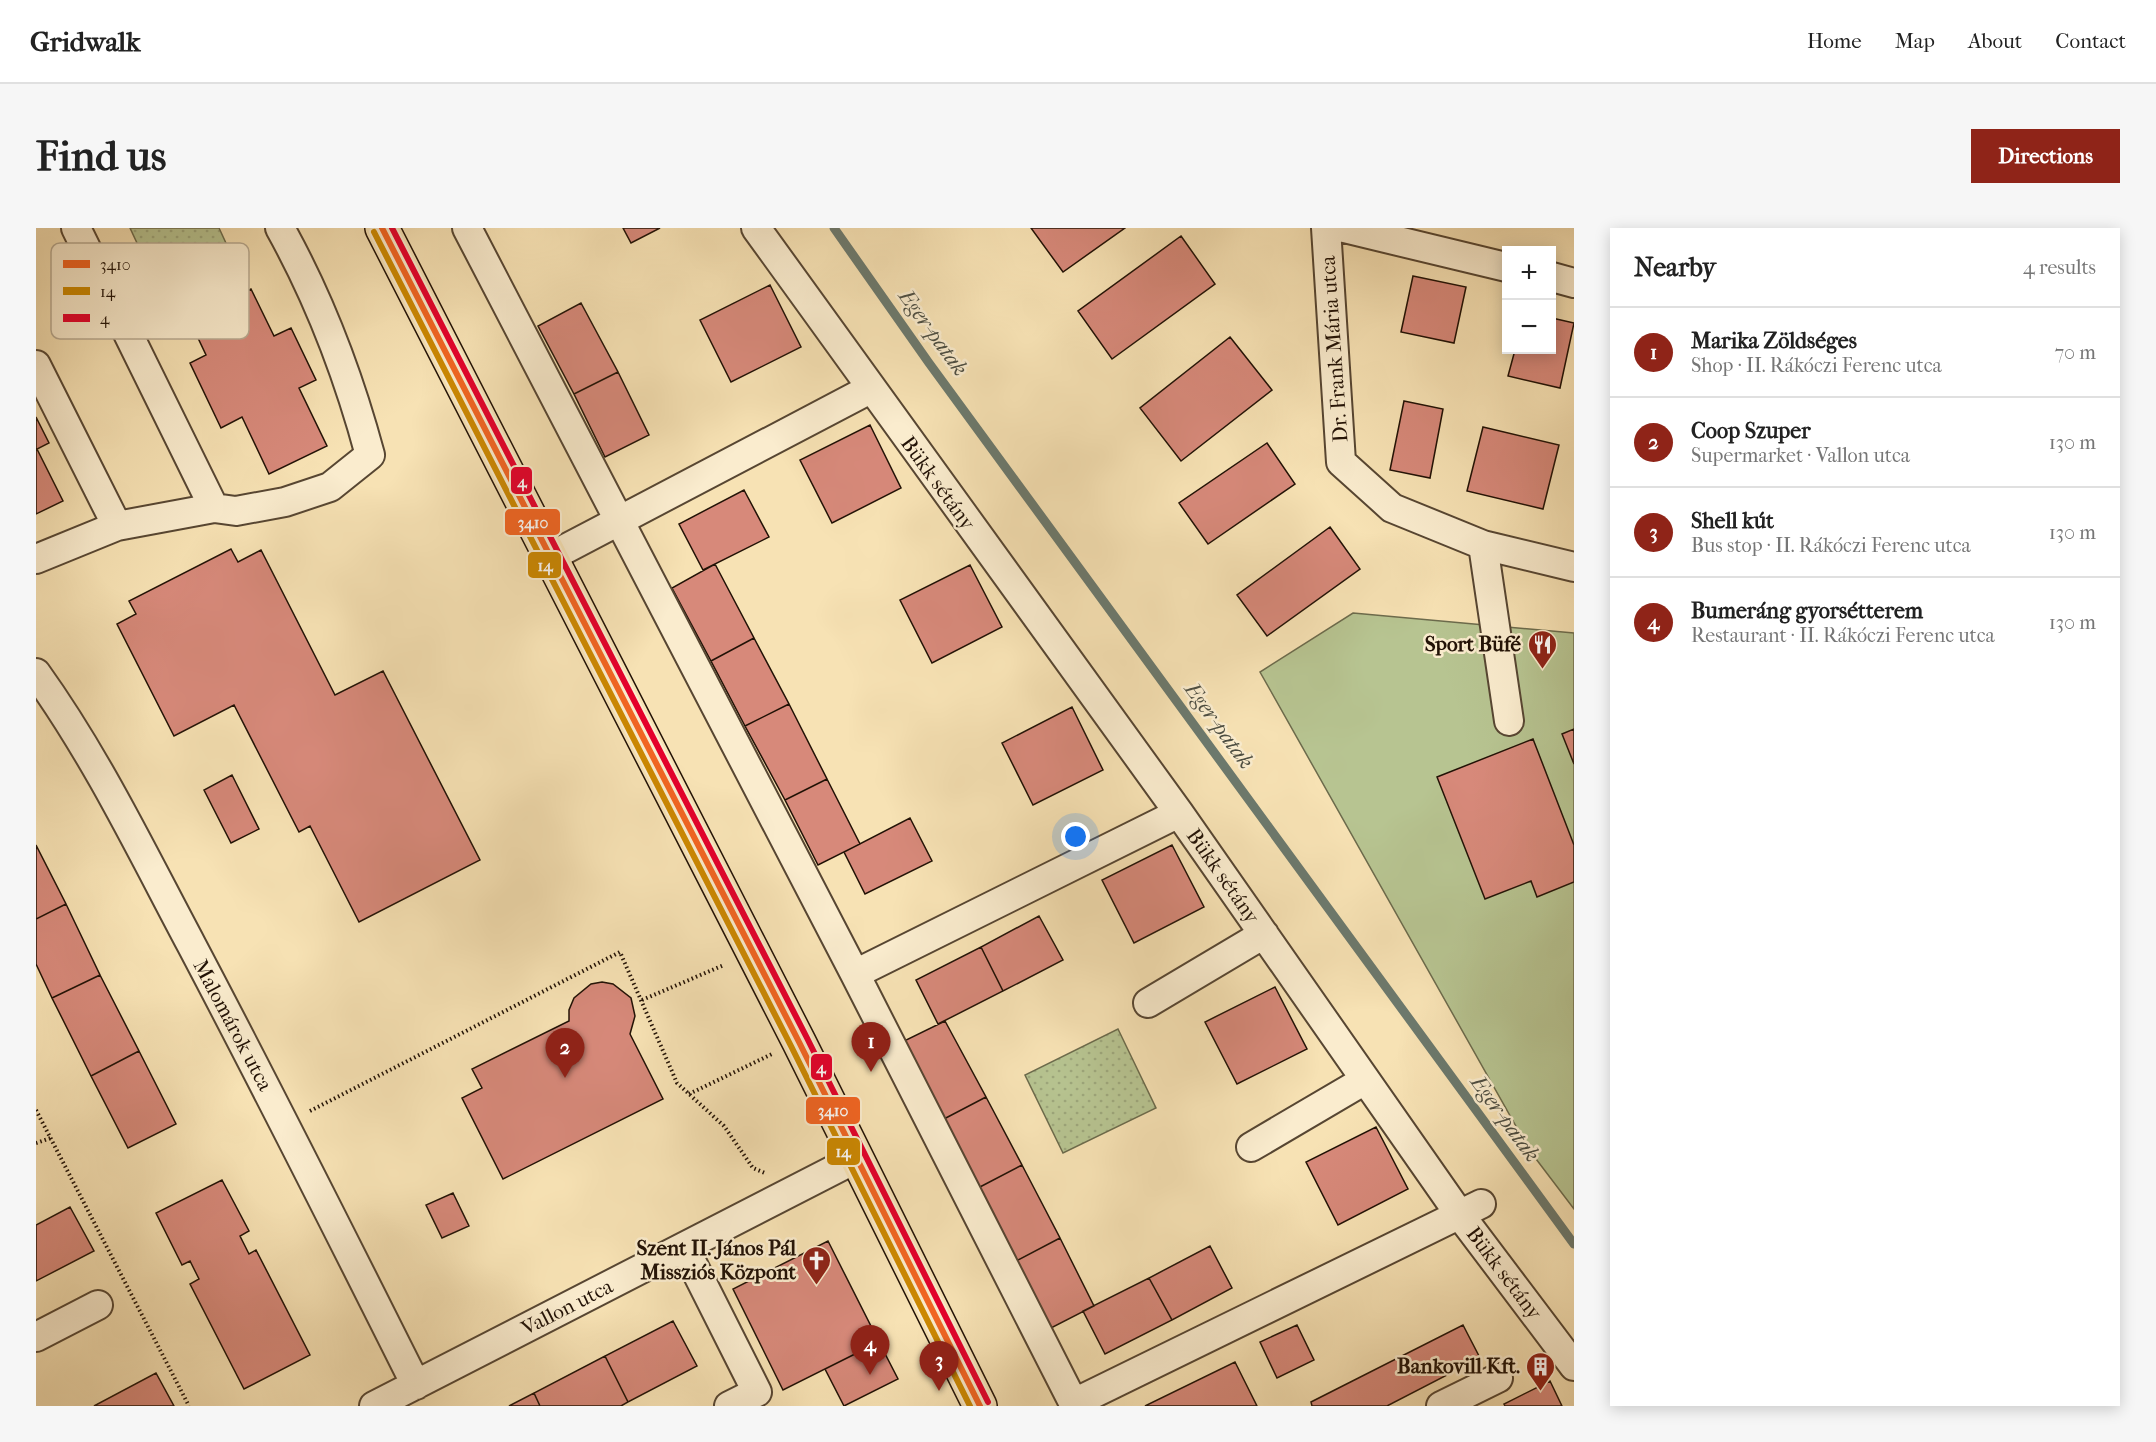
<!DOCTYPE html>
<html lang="en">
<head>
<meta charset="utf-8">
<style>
  body { margin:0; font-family:"IM FELL French Canon",serif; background:#f6f6f6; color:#222 }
  .controls { position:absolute; right:18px; top:18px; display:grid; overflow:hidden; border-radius:0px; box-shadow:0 3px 15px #0003 }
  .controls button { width:54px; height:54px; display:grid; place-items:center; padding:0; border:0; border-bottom:2px solid #e0e0e0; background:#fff; color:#222; font:30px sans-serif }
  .you { position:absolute; left:1040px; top:609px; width:21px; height:21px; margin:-15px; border:4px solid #fff; border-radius:50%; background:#1a73e8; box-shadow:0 0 0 9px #1a73e833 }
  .badge { display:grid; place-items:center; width:39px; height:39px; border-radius:50%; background:#8f2418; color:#fff; font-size:20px; font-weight:700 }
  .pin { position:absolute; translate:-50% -50px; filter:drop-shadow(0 2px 3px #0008) }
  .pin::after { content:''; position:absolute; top:32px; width:21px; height:18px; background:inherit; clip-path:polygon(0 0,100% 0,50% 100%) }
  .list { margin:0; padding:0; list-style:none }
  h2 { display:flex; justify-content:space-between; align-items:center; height:78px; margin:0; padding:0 24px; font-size:26px }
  h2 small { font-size:20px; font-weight:400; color:#767676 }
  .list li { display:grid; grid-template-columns:39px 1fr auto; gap:18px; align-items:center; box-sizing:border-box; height:90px; padding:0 24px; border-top:2px solid #e0e0e0 }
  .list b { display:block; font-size:22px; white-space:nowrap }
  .list p { margin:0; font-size:20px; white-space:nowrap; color:#767676 }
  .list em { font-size:20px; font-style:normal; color:#767676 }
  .map { position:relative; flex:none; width:1538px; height:1178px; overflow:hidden; border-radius:0px }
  header { display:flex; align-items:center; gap:36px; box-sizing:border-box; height:84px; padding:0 30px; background:#fff; border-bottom:2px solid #e0e0e0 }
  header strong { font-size:28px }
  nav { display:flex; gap:33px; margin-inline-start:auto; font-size:21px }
  .intro { display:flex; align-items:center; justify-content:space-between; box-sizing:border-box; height:144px; padding:0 36px }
  h1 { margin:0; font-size:42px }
  .button { padding:15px 27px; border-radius:0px; background:#8f2418; color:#fff; font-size:21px; font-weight:700 }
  main { display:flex; gap:36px; padding:0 36px }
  aside { flex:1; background:#fff; border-radius:0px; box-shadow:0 3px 15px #0003 }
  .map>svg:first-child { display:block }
</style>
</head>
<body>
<header>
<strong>Gridwalk</strong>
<nav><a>Home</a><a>Map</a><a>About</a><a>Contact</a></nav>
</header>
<div class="intro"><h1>Find us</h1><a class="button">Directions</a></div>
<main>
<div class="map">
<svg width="1538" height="1178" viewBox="0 0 1538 1178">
  <defs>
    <pattern id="park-dots" width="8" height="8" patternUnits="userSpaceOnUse" patternTransform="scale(1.5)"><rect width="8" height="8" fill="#b7c491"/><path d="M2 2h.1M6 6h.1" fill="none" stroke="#9da77c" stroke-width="1.8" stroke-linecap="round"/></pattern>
  </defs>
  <rect width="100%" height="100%" fill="#f7e2b4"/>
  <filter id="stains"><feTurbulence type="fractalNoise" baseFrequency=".00333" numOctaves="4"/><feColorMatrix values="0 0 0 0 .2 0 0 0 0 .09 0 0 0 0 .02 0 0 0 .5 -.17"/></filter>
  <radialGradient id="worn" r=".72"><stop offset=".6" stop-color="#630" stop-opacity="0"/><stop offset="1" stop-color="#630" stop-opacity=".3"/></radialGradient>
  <path fill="#b7c491" stroke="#6c6b4c" stroke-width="1.5" d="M1317,385L1538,405V981L1494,923L1224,444Z"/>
  <path fill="url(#park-dots)" stroke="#6c6b4c" stroke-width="1.5" d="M94,0H183L195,26L122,60Z
    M1082,801L1120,880L1027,925L989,847Z"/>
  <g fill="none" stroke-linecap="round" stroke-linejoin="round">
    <path stroke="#6c796d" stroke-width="9" d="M798,0L893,135L1538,1016"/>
  </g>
  <path fill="#d7897a" stroke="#221206" stroke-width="1.5" d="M587,0H624L595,15Z
    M995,0H1089L1027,44Z
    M1145,8L1179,56L1076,131L1042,83Z
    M1377,48L1430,59L1418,115L1365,104Z
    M734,57L765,119L695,154L664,92Z
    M215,61L238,108L255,100L280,152L263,160L291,218L233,246L206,189L185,200L154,135L170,127L153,91Z
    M545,75L582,144L538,166L502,98Z
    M1516,90L1538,95L1524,160L1472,148L1479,122H1516Z
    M1194,109L1236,162L1145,233L1104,180Z
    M582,144L613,207L569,229L538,166Z
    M1368,173L1407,181L1394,250L1354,242Z
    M0,189L13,215L1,221L27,273L0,286Z
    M834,197L865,260L796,295L764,232Z
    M1447,199L1523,217L1507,281L1431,263Z
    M1231,215L1259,256L1172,316L1143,275Z
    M708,262L733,309L667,342L643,296Z
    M1294,299L1324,341L1231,408L1201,367Z
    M195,321L202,334L225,322L299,467L347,443L444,632L323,694L274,598L263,604L198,477L138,508L81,396L100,386L93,373Z
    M679,336L718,410L675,433L636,360Z
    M934,337L966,399L896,435L864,372Z
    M718,410L753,476L709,498L675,433Z
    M753,476L791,551L749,572L709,498Z
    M1036,479L1067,542L997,577L966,515Z
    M1538,501V536L1526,506Z
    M1497,511L1538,617V654L1501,669L1495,653L1449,671L1401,549Z
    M196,547L223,601L195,615L168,562Z
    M791,551L824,616L782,637L749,572Z
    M874,590L896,633L829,666L808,624Z
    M0,617L30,676L0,691Z
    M1136,617L1168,679L1098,715L1066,652Z
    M30,676L64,747L16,770L0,736V691Z
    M1003,688L1027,732L967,763L945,719Z
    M945,719L967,763L902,796L880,752Z
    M64,747L103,823L55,848L16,770Z
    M566,754L577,756L595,770L599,788L594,806L627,871L467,951L426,870L446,860L436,841L533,793V782L538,770L555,756Z
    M1239,759L1271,821L1201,856L1169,794Z
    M909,793L950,869L906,892L866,814Z
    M103,823L140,896L92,920L55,848Z
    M950,869L986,937L942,960L906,892Z
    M1340,899L1372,961L1302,997L1270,934Z
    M986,937L1024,1010L980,1033L942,960Z
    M186,952L213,1003L204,1008L213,1026L220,1022L274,1127L208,1161L154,1056L163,1051L154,1033L146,1037L120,985Z
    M417,965L433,998L406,1010L390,977Z
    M34,979L58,1023L0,1053V997Z
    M1024,1010L1058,1078L1015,1100L980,1033Z
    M792,1013L843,1114L747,1162L697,1061Z
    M1174,1018L1196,1060L1136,1092L1113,1050Z
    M1113,1050L1136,1092L1069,1126L1047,1083Z
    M637,1093L661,1138L592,1174L569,1128Z
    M1261,1097L1278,1132L1241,1150L1224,1114Z
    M1427,1097L1444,1130L1351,1178H1276L1275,1174Z
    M843,1114L862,1151L808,1178L789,1141Z
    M569,1128L592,1174L585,1178H504L498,1165Z
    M1199,1134L1221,1178H1109Z
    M120,1145L138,1178H58Z
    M1514,1153L1526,1178H1469L1468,1176Z
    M498,1165L504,1178H473Z"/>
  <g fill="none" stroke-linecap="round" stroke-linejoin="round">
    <defs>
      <path id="minor" d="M40,0L178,280
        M431,0L819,746L1039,1178
        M720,0L1143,585L1424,987L1538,1138
        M1290,0L1305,234L1356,280L1447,317L1538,339
        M1308,0L1470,39
        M1516,49L1538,55
        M0,137L81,298
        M1447,317L1473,493
        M514,329L834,161
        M0,331L81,298L178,280L200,283L249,274L294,259L334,227C313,149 283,70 244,0
        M0,445C61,530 106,624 155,716C232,862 306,1009 380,1157
        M819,746L1143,585
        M1112,775L1228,706
        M1215,919L1329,852
        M648,1019L721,1164L693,1178
        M0,1109L62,1077
        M1038,1175L1445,976
        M338,1178L821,930
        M1405,1178L1462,1150"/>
      <path id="major" d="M346,0L763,814L944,1178"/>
    </defs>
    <use href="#minor" stroke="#574632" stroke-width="32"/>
    <use href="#major" stroke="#221206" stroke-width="36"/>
    <path stroke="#221206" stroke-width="4" stroke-dasharray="1.5 3" stroke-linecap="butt" d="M606,772L688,737
      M653,866L736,826
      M0,882L153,1178
      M274,883L584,724L641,855L688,898L717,940L729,945
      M0,915L15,910"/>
    <use href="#minor" stroke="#faecce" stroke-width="28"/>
    <use href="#major" stroke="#f7e2b4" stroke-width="33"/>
    <defs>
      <path id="bus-1" d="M346,0L763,814L944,1178"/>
      <path id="bus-2" d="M338,4L755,818L934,1178"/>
      <path id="bus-3" d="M356,0L771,810L952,1174"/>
    </defs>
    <use href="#bus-1" stroke="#faecce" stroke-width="10"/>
    <use href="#bus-2" stroke="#faecce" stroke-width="10"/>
    <use href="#bus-3" stroke="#faecce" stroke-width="10"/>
    <use href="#bus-1" stroke="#f26522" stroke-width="6"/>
    <use href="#bus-2" stroke="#cc8801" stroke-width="6"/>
    <use href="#bus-3" stroke="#e4002b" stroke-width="6"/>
  </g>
  <defs>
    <symbol id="restaurant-pin" viewBox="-11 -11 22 30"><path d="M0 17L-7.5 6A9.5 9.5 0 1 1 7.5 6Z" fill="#8f2418" stroke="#faecce"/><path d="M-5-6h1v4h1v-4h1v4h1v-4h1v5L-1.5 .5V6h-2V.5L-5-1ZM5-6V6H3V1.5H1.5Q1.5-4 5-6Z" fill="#fff"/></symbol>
    <symbol id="church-pin" viewBox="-11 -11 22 30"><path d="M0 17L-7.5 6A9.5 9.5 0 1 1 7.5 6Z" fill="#8f2418" stroke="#faecce"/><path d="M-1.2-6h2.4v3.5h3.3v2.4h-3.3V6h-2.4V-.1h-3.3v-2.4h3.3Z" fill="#fff"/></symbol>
    <symbol id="building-pin" viewBox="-11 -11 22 30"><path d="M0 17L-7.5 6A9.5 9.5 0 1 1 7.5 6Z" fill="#8f2418" stroke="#faecce"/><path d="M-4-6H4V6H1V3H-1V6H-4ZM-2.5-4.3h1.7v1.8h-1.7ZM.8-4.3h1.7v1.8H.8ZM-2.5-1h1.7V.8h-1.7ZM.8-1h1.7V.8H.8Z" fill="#fff"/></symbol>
  </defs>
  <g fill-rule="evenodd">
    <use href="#restaurant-pin" x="1490" y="400" width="33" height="45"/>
    <use href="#church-pin" x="764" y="1016" width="33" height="45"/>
    <use href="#building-pin" x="1488" y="1122" width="33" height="45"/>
  </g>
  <g text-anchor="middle" stroke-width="5" stroke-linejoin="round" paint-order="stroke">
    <g font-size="21" fill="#221206" stroke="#faecce">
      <text transform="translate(1298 121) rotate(-94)" y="7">Dr. Frank Mária utca</text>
      <text transform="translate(902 255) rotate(54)" y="7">Bükk sétány</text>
      <text transform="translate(1187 648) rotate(55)" y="7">Bükk sétány</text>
      <text transform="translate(197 797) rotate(62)" y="7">Malomárok utca</text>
      <text transform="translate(1468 1045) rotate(53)" y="7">Bükk sétány</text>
      <text transform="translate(531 1079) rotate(-27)" y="7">Vallon utca</text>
    </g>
    <g font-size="21" font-weight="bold" fill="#221206" stroke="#faecce" text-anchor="end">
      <text x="1485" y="423">Sport Büfé</text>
      <text x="760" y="1027">Szent II. János Pál<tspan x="760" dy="24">Missziós Központ</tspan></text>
      <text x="1484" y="1145">Bankovill Kft.</text>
    </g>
    <g font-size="22" font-style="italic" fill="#4d4e42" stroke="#faecce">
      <text transform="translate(898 104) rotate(54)" y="8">Eger-patak</text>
      <text transform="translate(1184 497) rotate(54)" y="8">Eger-patak</text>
      <text transform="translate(1470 890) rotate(54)" y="8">Eger-patak</text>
    </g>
  </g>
  <rect x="15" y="15" width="198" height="96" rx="9" fill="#faecce" stroke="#b9ab92" stroke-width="1.5"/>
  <rect x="27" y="32" width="27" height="8" fill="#f26522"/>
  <rect x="27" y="59" width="27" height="8" fill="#cc8801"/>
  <rect x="27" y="86" width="27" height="8" fill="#e4002b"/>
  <g font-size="16" fill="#221206">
    <text x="64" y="42">3410</text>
    <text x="64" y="69">14</text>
    <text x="64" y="96">4</text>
  </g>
  <g stroke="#faecce" stroke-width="2">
    <rect x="474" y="238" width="23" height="29" rx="6" fill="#e4002b"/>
    <rect x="468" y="280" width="57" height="28" rx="6" fill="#f26522"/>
    <rect x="491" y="323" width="35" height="28" rx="6" fill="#cc8801"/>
    <rect x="774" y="825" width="23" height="28" rx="6" fill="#e4002b"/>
    <rect x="769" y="868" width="56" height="29" rx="6" fill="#f26522"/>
    <rect x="790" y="909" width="35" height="29" rx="6" fill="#cc8801"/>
  </g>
  <g font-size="16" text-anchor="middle" font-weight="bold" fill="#fff">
    <text x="486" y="259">4</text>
    <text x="497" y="300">3410</text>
    <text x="509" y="343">14</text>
    <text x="785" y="845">4</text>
    <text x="797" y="888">3410</text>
    <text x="807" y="929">14</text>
  </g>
  <rect width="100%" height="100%" filter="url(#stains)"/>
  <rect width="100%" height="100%" fill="url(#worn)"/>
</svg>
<div class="controls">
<button>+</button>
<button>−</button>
</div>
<div class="you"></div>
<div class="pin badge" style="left:835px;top:844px">1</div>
<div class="pin badge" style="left:529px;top:850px">2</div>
<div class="pin badge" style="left:903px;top:1163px">3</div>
<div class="pin badge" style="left:834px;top:1147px">4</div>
</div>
<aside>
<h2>Nearby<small>4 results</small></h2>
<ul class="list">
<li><span class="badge">1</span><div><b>Marika Zöldséges</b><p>Shop · II. Rákóczi Ferenc utca</p></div><em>70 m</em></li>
<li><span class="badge">2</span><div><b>Coop Szuper</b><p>Supermarket · Vallon utca</p></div><em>130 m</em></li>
<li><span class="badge">3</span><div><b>Shell kút</b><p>Bus stop · II. Rákóczi Ferenc utca</p></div><em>130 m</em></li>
<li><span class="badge">4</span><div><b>Bumeráng gyorsétterem</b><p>Restaurant · II. Rákóczi Ferenc utca</p></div><em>130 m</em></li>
</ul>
</aside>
</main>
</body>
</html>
